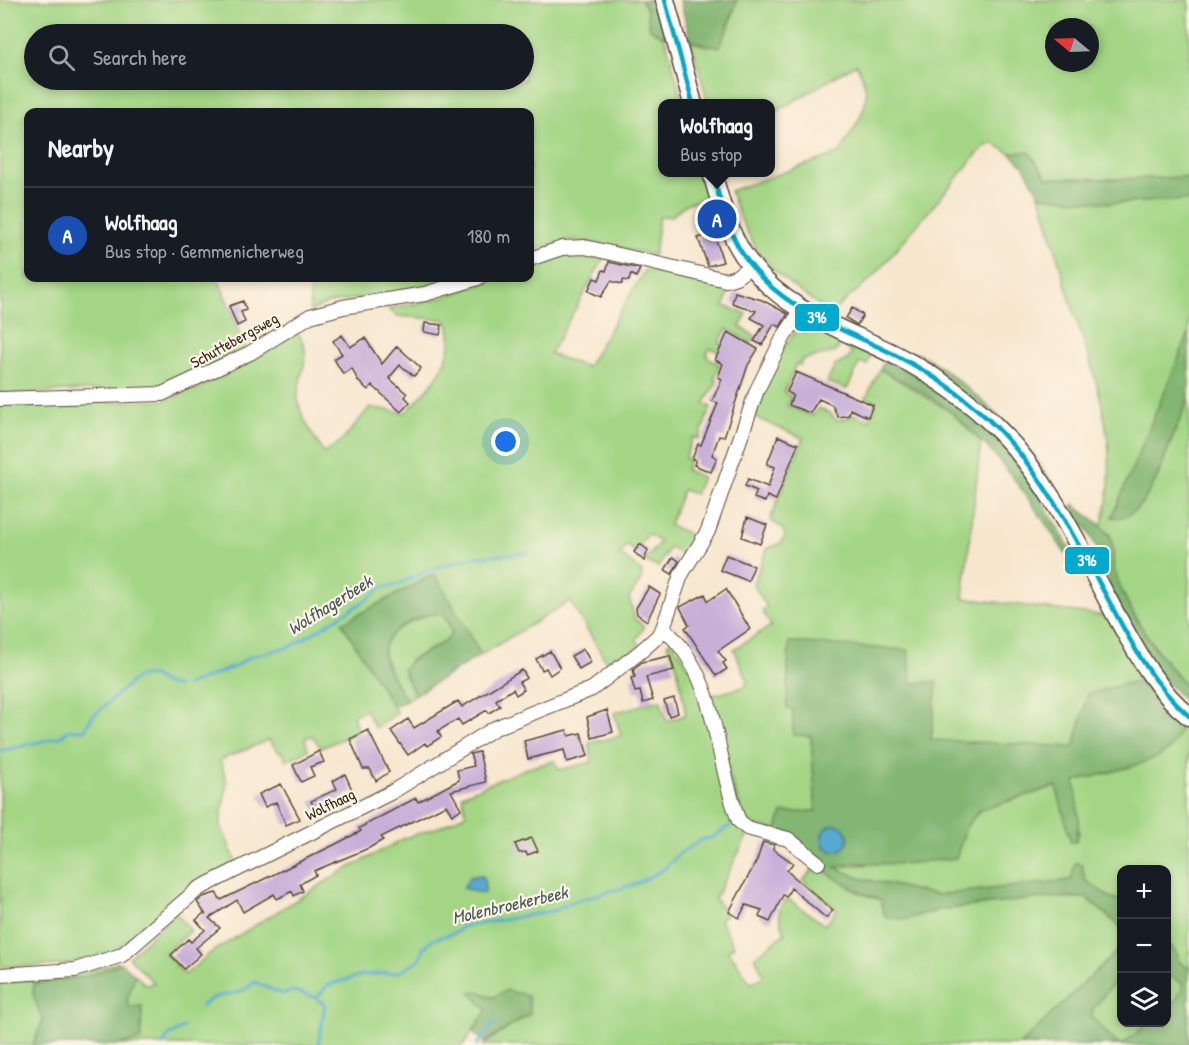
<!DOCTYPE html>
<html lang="en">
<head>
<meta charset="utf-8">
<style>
  body { margin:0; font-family:"Patrick Hand",sans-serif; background:#242831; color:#f1f3f6 }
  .controls { position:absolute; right:18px; bottom:18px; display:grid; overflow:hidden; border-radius:12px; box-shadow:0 3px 9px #0003 }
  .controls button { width:54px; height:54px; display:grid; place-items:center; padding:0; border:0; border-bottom:2px solid #363941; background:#171b24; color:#f1f3f6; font:30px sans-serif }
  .compass { position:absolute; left:1045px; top:18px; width:54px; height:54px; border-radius:50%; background:#171b24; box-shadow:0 3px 9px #0003; rotate:289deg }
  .you { position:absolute; left:506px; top:442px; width:21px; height:21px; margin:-15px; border:4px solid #fff; border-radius:50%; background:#1a73e8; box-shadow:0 0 0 9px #1a73e833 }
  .badge { display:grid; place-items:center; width:39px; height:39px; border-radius:50%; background:#b45309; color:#fff; font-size:20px; font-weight:700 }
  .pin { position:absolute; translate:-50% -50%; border:3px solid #fff; box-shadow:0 2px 6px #0006 }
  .popup { position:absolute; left:658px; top:99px; width:117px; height:78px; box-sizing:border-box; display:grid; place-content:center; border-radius:12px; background:#171b24; filter:drop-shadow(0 2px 4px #0005); font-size:20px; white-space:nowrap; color:#9ea1a6 }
  .popup b { font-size:22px; color:#f1f3f6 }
  .popup::after { content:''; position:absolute; left:50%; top:100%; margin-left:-12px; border:12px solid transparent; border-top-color:#171b24 }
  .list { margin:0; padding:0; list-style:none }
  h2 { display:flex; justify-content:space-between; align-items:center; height:78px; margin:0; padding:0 24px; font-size:26px }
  h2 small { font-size:20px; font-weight:400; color:#9ea1a6 }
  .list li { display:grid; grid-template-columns:39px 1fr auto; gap:18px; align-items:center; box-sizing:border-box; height:96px; padding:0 24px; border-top:2px solid #363941 }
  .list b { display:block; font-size:22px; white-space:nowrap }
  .list p { margin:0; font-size:20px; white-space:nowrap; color:#9ea1a6 }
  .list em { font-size:20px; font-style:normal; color:#9ea1a6 }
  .icon { flex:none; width:33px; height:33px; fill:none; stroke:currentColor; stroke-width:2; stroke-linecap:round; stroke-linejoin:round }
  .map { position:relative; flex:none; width:1189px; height:1045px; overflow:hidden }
  .search { position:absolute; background:#171b24; box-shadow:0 3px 9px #0003; left:24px; top:24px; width:510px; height:66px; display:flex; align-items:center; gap:15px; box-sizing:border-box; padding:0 21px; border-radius:33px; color:#9ea1a6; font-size:22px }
  .panel { position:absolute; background:#171b24; box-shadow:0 3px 9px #0003; left:24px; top:108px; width:510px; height:174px; border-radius:12px }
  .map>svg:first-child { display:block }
</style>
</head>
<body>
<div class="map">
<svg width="1189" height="1045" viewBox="0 0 1189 1045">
  <rect width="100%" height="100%" fill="#fcf5e5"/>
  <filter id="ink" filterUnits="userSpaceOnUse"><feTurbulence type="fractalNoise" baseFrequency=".0167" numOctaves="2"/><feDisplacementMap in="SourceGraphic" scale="12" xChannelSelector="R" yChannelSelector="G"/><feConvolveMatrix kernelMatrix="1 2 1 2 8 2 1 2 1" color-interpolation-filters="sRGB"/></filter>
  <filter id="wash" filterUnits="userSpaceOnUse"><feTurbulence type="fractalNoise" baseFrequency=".008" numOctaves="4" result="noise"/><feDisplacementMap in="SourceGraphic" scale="24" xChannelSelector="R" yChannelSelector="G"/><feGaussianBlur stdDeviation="1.35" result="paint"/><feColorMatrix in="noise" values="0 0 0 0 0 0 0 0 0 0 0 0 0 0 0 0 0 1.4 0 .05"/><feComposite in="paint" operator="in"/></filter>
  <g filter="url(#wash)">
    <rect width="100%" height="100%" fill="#f7e6ce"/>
    <path fill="#a3d584" stroke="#6f8051" stroke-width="1.5" fill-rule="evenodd" d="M0,0H641L646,8L650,29L665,37L683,103L663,104V172L699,173L701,181L707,184L718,225L712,226L705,201C689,200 683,205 672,216L659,217L654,255L594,243L567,240L530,252V112H28V278H218L246,350L163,387L0,394ZM34,34H524V80H34Z
      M737,0H1189V177L1118,179L1047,178L1029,152L1010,153L993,143L984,147L972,160L874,276L831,313C773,274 754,259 730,191L840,153C858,118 879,102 856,64L771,115V104L708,103L691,41L708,47L728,31ZM1054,27H1090V63H1054Z
      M1040,196L1112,203L1189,200V333L1113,517L1143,502L1158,476L1189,395V689C1163,661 1125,609 1115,572C1111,560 1114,547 1110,535L1101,527C1125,452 1094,374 1071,303C1060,267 1051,232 1040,196Z
      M575,252L605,256L550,354L587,367L645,270L730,288L724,306L747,314L740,327L755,336L751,343L727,329L719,343L733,350L730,357L710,348L706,356L720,365L714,379L718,380L704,404L711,407L699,439L693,437L685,458L689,460L686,470L702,477L695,494L683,490L669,525L698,538L685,557L670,547L658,567L645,561L660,542L648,534L634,552L627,544L620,554L642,572L641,580L629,598L635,619L644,627L636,640L640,645L611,669L570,601L481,655L434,574L343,623L397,713L375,728L366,710L353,715L358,732L321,748L313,736L305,738L308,750L286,761L283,753L279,752L269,740L220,760L227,782L220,824L236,862L183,892L141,930L110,953L61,965L0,967V404L161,401C204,390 259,357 297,332C316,358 296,375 298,399C300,417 315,439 324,453L343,440L370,407L405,413C429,389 461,358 447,320L397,316L388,309L441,298L499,278H530V266Z
      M310,278H460L424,288L329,303L310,311Z
      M809,322L871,353L867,365L860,362L847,389L827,382L835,366L848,359L852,353L842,343L835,352L802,360L800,365L796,364L784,393L791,396L787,406L812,416L818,408L830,413L836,420L849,418L852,414L869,421L876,402L866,398L880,369L951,412L981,442L963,598L1107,616L1147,678L1088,694L1075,747L931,740L936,682L912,684L829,645L789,642L787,708H793L811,735L816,811L782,813L777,830L754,825L740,815L710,696L744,687L748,681L734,649L771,626L762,610L767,607L753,584L767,549L781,543L785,536L783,529L770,520L803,438L754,417C759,396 787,328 809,322Z
      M430,614H441L447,620L452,634L447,640L410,660L404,675L415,695L406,700C377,649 369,637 430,614Z
      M671,640L696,676L749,832L715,899L726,914L720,920L734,946L728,950L751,984L764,976L755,957L785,933C780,919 774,910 788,899L825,925L837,910L803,881L816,865L861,894L931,914L937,910L1041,898H1086L1121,927V947L1020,1045H483L530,1014L478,991L471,992L487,1010L463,1045H114L141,1040L127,1000L135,975L146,985L154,983L129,957L176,913L191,931L165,953L185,975L209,954L340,873L405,838L442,826L466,814L462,795L525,769L555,761L559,770L592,762L589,743L621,736L614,713L660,700L667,721L686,715C681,691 680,666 667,644Z
      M1184,719L1189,723V969L1179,962L1177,954L1167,941L1166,870H1122L1121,901L1109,897L1085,880L1082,864L1076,863L1071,880L937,895L859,878L834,867L956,858L966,827L980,810L1057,786L1079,835L1075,781L1133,765Z
      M1121,959L1122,1022H1166L1167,974L1183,984L1189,1045H1033Z
      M118,962L121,963L84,977L34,984L33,994L43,1020L33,1045H0V982L64,977Z"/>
    <path fill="#82b672" stroke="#5e7048" stroke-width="1.5" fill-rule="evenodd" d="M641,0H655L665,37L650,29L646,8Z
      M680,0H737L720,47L691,41Z
      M1029,152L1047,178L1118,179L1189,177V200L1112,203L1040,196L1023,165L1010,153Z
      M1189,333C1189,353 1189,375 1189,394C1187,407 1179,421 1174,433C1165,456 1145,526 1112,517Z
      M906,352C922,352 938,364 950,374C995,409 1030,445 1059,493Z
      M886,360C904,370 925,378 942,390C1004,431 1042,499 1077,562L1065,553C1032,502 998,451 951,412C931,395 903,382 880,369Z
      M1074,504C1084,516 1103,522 1110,537C1116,548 1111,562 1115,573C1129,615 1159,657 1189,689V706L1156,670L1110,593L1108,570L1086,527L1066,514Z
      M435,574L481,655L415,695L403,669C416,652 440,650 452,634L447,620L441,614C426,613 413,619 401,627C367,650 390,672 406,700L393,707L342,623Z
      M789,642L908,650L912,683L937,682L931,740L1074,747L1088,694L1147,678L1184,719C1180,730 1175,744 1166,752C1148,765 1098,775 1075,781L1079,819L1076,842H1071L1056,786L980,810L966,827L956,858L903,864L855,863L835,867L859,878L937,895L1071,880L1075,863L1082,864L1085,880L1109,897L1121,901V927L1087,898L1072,897L1041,898L938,910L906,919L887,918L882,910L881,900C837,886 811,861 777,830L782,813L816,811L811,736L793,735V709L787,708ZM835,825L839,826L848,842L843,848L831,851L824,846L822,834L827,828Z
      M1167,941L1177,954L1179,962L1189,969V1045H1020L1121,947V974L1093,1009L1092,1017L1116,1043L1123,1044L1149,1023L1166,1022L1167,1007L1177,999L1183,984L1167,974Z
      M121,963L135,975L127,1000L129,1007L142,1006L141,1040L114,1045H33L43,1020L33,994L34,984L84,977Z
      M507,990L528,996L530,1014L485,1042L473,1032L487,1010L470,992L478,991L492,998Z"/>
    <path fill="#57aad2" stroke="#496a78" stroke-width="1.5" d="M822 838a13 13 0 1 1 26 0a13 13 0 1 1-26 0Z
      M480,875L484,877L485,892L481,894L463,888L470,877Z"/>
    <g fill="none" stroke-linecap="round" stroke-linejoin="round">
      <path stroke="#57aad2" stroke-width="3" d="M185,686L236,666L249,657L292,646L368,599L383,587L394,586L431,569L473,557L528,553
        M0,751L60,737L69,730H85L91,718L137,677L151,675L166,684L177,686
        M316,998L325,1005L318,1045
        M202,1006C216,990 240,999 254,982L282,994L294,991L316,998L328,985L363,975L400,972L420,959L423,949L432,940L457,932L461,927L553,911L572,902L636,884L664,869L679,854L701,840L713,837L731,825
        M162,1045L169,1036L184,1027
        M477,1045L494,1023"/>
    </g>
    <g id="blocks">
      <path fill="#c7afd8" d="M712,226L723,262L708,266L698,238L705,236L703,229Z
        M609,262L640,269L636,277L631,274L629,281L623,280L622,284L611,281L601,297L588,291L594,278L599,280L603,270L606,271Z
        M735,292L762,300L788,314L780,327L774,324L762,345L754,341L764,325L751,318L756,311L732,303Z
        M243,301L246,310L241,312L245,322L237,326L229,306Z
        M852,308L863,315L857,325L846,318Z
        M425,323L442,325L440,335L424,332Z
        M728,332L758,349L748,365L724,437L719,436L712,455L717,458L711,472L694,465L696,460L692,459L698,444L701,445L718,403L712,401L722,379L718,377L723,364L715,360Z
        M342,335L350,347L365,338L382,364L397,346L421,368L414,376L400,365L389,378L407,394L405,397L410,402L401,412L372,385L368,390L358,381L352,368L343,374L334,359L342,354L333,341Z
        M796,372L873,405L868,417L850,409L849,415L838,417L832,405L819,399L810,413L789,405L793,395L787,392Z
        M778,436L798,444L776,500L767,496L765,502L754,498L757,491L745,486L748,479L768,487L775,467L767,464Z
        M747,517L767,525L760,544L742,537Z
        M640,544L648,550L644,561L634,552Z
        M726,555L754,566L748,581L720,570Z
        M673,557L679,561L672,574L665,570Z
        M649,587L660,594L647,621L637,614L636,608Z
        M726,589L750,629L718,651L726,661L723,663L727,669L716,676L685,628L689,625L680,607L705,594L708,601Z
        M583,649L591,662L579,669L571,656Z
        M550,651L560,668L550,675L546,668L542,670L536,659Z
        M670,656L674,670L646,677L653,700L643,703L640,691L635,692L631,678L635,677L633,669L642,662Z
        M522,670L527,678L519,682L524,690L516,695L513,689L496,700L500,706L489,713L487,710L462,725L458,719L438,731L441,737L427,746L425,743L408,755L391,731L408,719L414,728L458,701L462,707Z
        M674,698L678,713L669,716L664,701Z
        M607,710L613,732L592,738L587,717Z
        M368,730L389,772L376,781L370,769H363L350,739Z
        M567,730L569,736L581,733L588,756L567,762L564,750L528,759L524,741Z
        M319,751L324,762L310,767L314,776L301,782L293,765Z
        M479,752L486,782L451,791L461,809L452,815L446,805L381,837L383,840L369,848L314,871L316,875L300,884L303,891L294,896L292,891L277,899L274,894L243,912L237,900L209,918L220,928L196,948L201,954L184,969L171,955L188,939L191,942L205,930L196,920L204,913L206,915L197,902L203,897L216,893L221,900L336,844L361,831L359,828L416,798L418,802L459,780L457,770L474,766L470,754Z
        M345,774L353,792L316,811L311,801L337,789L333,781Z
        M281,784L300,819L286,825L276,802L265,807L259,794Z
        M532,838L538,851L527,855L526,852L519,853L515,844Z
        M763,842L774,845L773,849L793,863L787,871L833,910L826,918L791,888L786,897L783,895L770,922L759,917L762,910L746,905L739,918L729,912L757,860Z"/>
    </g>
  </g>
  <g filter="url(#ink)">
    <use href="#blocks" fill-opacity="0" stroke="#574638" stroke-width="1.5"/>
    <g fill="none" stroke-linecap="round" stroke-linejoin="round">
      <defs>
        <path id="street" d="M530,259L562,248L585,247L726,280L736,277L751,266
          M0,399L162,394L250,353L310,316L343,307L425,294L478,278
          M663,628C720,677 713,756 739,821L747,828L788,839L818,863
          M0,975L75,970L122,955L198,889L392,792L495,728L592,689L640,652L657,637L663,628L681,575L708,531L757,390L783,338L802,310"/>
        <path id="secondary" d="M665,0L693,104
          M712,172C721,205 729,237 750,264C786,313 847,330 899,357C935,376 969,400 998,429C1050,481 1082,553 1117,617C1136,651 1157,691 1189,716"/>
      </defs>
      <use href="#street" stroke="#574638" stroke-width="16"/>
      <use href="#secondary" stroke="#574638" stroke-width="21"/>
      <use href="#street" stroke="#fff" stroke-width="14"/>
      <use href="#secondary" stroke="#fff" stroke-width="18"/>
      <defs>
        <path id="bus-1" d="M665,0L693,104
          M712,172C720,200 727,229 742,253C778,310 843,328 899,357C932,374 962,395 989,420C1042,470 1074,537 1109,601C1131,643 1153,685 1189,716"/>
      </defs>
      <use href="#bus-1" stroke="#fcf5e5" stroke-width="9"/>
      <use href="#bus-1" stroke="#00a9ce" stroke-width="4.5"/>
    </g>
  </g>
  <g text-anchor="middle" stroke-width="4.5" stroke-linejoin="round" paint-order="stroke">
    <g font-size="16" fill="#3b2a1e" stroke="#fcf5e5">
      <text transform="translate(234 340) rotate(-29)" y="6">Schuttebergsweg</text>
      <text transform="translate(330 804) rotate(-26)" y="6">Wolfhaag</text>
    </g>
    <g font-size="18" font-style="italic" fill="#45575d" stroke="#fcf5e5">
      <text transform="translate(330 605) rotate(-32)" y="6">Wolfhagerbeek</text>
      <text transform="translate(510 905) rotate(-13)" y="6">Molenbroekerbeek</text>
    </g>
  </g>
  <g stroke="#fcf5e5" stroke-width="2">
    <rect x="794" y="303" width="46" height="29" rx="6" fill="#00a9ce"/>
    <rect x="1064" y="546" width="46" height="29" rx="6" fill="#00a9ce"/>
  </g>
  <g font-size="16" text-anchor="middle" font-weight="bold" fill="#fff">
    <text x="817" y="323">396</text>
    <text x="1087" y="566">396</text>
  </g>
</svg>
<div class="controls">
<button>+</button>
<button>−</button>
<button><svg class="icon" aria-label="layers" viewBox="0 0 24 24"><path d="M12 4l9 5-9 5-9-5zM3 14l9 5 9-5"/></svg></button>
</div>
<svg class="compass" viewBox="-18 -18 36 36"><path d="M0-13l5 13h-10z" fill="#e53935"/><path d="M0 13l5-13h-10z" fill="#9ea1a6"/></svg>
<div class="you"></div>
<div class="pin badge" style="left:717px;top:219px;background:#1a4fb4">A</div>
<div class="popup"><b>Wolfhaag</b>Bus stop</div>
<div class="search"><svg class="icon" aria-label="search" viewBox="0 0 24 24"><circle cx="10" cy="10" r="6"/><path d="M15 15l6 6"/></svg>Search here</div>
<section class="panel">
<h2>Nearby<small></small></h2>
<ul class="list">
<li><span class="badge" style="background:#1a4fb4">A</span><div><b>Wolfhaag</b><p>Bus stop · Gemmenicherweg</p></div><em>180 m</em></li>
</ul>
</section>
</div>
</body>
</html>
